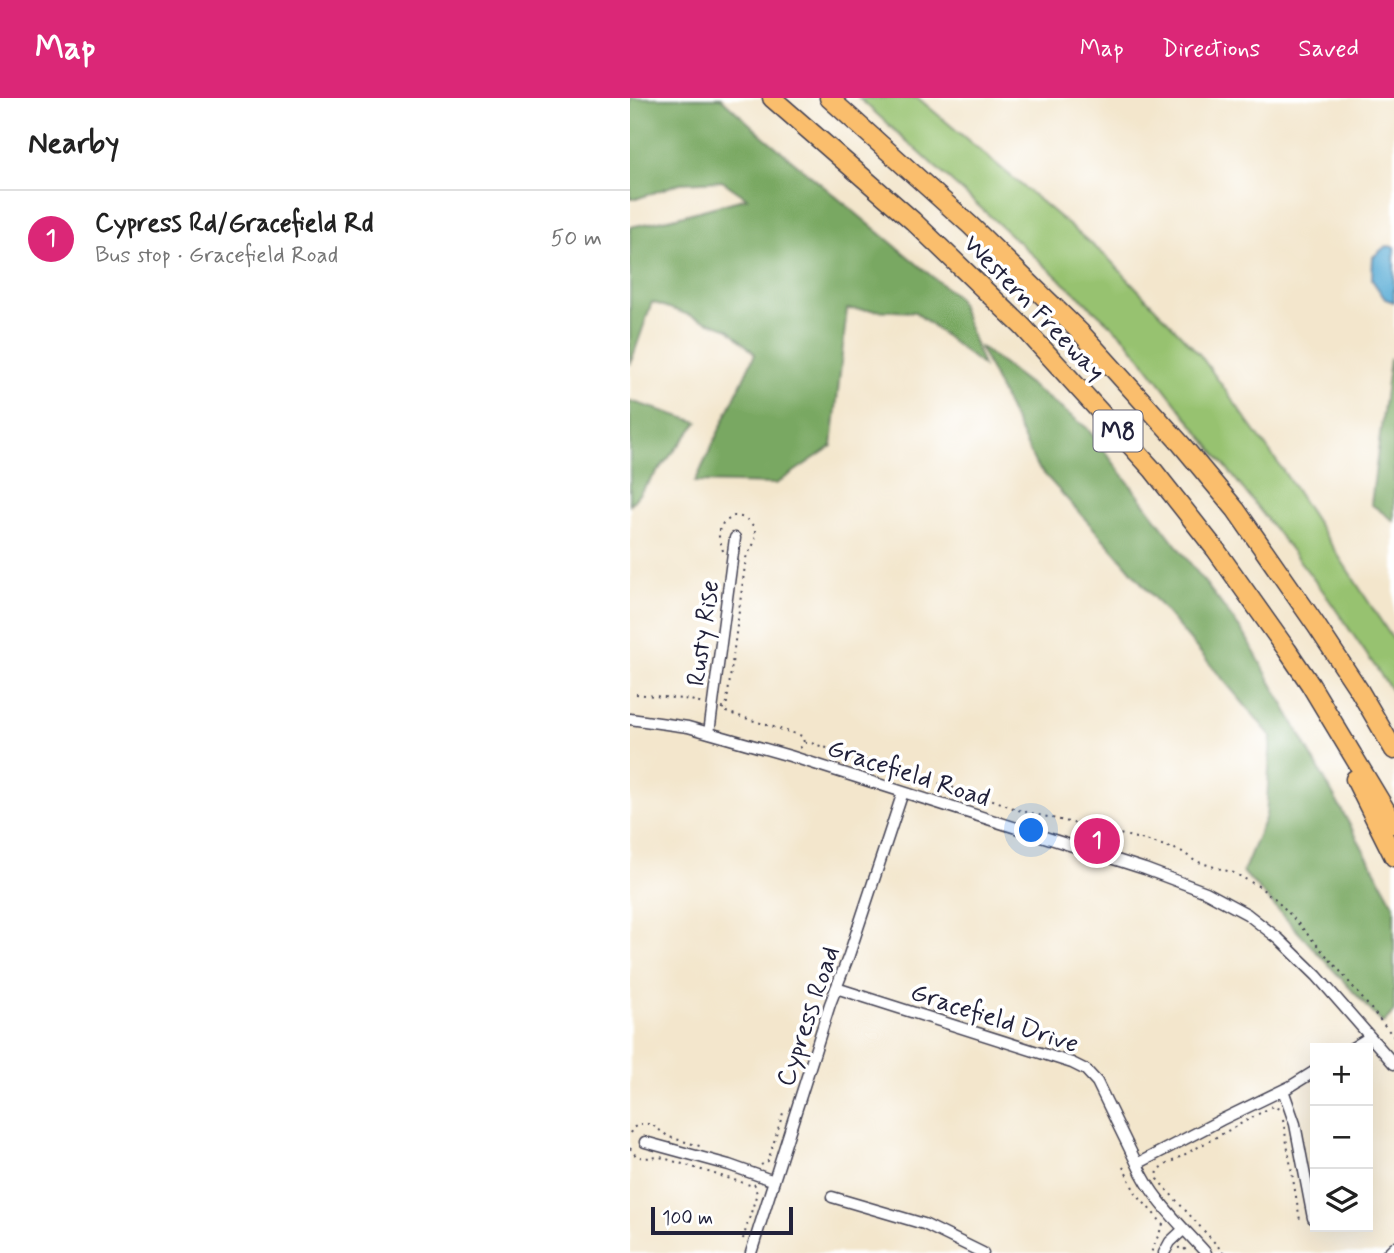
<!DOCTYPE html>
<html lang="en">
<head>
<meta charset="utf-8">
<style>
  body { margin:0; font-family:Mynerve,sans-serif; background:#f6f6f6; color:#222 }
  .controls { position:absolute; right:21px; bottom:21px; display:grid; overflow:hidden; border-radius:0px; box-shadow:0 7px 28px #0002 }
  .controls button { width:63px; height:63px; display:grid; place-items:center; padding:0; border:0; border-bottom:2px solid #e0e0e0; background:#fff; color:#222; font:35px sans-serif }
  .scale { position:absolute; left:21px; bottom:18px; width:142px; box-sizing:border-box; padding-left:7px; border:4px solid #22223b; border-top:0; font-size:19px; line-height:24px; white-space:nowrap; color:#22223b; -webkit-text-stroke:5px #fff; paint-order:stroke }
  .you { position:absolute; left:402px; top:733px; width:24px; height:24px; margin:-18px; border:5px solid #fff; border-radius:50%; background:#1a73e8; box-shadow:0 0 0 10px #1a73e833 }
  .badge { display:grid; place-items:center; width:46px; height:46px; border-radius:50%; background:#db2777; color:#fff; font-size:23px; font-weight:700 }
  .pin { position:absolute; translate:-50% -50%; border:4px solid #fff; box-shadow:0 2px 7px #0006 }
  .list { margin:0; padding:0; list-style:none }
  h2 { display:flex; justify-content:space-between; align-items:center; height:91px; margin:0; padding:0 28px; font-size:30px }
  h2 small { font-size:23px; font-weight:400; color:#767676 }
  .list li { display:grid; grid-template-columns:46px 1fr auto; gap:21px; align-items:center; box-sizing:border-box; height:98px; padding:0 28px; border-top:2px solid #e0e0e0 }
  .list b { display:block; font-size:26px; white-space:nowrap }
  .list p { margin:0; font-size:23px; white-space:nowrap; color:#767676 }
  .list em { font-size:23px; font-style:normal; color:#767676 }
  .icon { flex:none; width:38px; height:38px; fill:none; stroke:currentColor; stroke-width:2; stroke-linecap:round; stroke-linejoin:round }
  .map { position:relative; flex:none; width:764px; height:1155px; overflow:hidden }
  header { display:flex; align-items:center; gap:42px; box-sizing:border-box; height:98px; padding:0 35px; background:#db2777; color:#fff }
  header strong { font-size:33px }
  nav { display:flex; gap:38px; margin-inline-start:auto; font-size:24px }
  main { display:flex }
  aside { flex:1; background:#fff }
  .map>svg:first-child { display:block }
</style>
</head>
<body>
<header>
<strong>Map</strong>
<nav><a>Map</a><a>Directions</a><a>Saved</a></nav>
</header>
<main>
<aside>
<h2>Nearby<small></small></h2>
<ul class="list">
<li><span class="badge">1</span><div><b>Cypress Rd/Gracefield Rd</b><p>Bus stop · Gracefield Road</p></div><em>50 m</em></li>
</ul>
</aside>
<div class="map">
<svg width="764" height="1155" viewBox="0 0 764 1155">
  <rect width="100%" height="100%" fill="#fff"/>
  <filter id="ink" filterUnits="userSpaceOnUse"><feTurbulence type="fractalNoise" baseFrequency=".0143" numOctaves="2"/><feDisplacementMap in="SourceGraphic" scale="14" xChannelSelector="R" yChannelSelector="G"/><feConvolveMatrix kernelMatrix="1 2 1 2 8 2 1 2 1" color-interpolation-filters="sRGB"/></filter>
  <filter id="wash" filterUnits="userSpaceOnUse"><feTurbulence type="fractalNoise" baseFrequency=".00686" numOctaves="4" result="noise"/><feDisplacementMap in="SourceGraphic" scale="28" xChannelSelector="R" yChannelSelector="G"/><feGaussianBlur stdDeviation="1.57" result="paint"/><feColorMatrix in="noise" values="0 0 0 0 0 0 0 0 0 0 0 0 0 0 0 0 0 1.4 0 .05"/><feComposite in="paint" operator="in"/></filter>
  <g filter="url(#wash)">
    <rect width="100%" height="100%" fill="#f3e6cc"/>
    <path fill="#97c270" stroke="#5c7256" stroke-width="2" d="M229,0H288L478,160L570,257L650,368L764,543V596L693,493L495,240Z"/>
    <path fill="#79a862" stroke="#4e654e" stroke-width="2" d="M0,0H91L133,38L328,200L353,268L285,214L217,211L202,348L146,386L65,384L125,256L99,231L22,204L0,267V129L43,120L117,100L92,83L50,85L9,100H0Z
      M349,248L457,330L615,537L764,807V913L753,926L613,774L636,718L641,638L487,456L406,367Z
      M760,261L764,262V423L741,406Z
      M0,303L68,324L0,407Z"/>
    <path fill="#59acd5" stroke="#3e6788" stroke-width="2" d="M756,148L764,149V204L755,201L742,182L743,159Z"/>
  </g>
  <g filter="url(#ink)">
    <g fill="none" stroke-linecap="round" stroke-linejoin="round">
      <defs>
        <path id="minor" d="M0,621L58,629L160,658L515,771L576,794L617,816L649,841L687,878L764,966
          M79,635L105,440
          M206,890L442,965L456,972L467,984L507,1066L591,1022L661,988L685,973
          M722,950L740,939
          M653,992L665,1026L683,1120
          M15,1044L99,1067L144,1083
          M507,1066C522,1101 551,1127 576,1155
          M202,1099L294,1126L353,1155
          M121,1155L200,906L219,857L273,694
          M534,1155L540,1144L554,1131
          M758,1155L764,1149"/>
        <path id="motorway" d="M142,0L283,123L393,229L523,372L586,452L657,552L680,586L764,726
          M199,0L340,127L451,235L551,346L606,412L686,527L729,592L764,652
          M725,681L764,759"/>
      </defs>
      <use href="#minor" stroke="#413f51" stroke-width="13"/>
      <use href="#motorway" stroke="#413f51" stroke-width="21"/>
      <path stroke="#413f51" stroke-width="2" stroke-dasharray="2 5" stroke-linecap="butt" d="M93,453L88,435L93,425L104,418C118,418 130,430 124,445C122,450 118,455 116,460L96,611
        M6,596L61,602L72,606
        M92,610L96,611V614L172,638L174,644
        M170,650L175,645H181L366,703L388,712L519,743L551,753L565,763L604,775L628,788L647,802L665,822L710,873L764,939
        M653,1022L670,1122
        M0,1035L3,1030L9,1026H21L39,1039L73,1049
        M0,1050L6,1058L14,1060L30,1059L123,1088
        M131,1067L138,1063L153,1015
        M493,1069L506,1096L533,1126L521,1155
        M113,1141L127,1095L124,1088L125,1086
        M548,1150L553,1149L558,1155
        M594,1155L527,1081L528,1071L643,1008L649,1011"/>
      <use href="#minor" stroke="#fff" stroke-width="10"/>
      <use href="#motorway" stroke="#fabe6d" stroke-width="18"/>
    </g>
  </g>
  <g text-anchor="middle" stroke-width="7" stroke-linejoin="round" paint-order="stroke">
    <rect fill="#fff" stroke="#646476" stroke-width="2" x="463.5" y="312.5" width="49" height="41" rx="5"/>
    <g font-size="24" font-weight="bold" fill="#22223b">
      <text x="488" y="341">M8</text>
    </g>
    <g font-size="26" fill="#22223b" stroke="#fff">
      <text transform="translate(405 209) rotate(46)" y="9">Western Freeway</text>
      <text transform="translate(72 535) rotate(-82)" y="9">Rusty Rise</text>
      <text transform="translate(279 674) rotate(18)" y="9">Gracefield Road</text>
      <text transform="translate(177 918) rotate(-71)" y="9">Cypress Road</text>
      <text transform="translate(365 919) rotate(18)" y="9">Gracefield Drive</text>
    </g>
  </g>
</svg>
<div class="controls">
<button>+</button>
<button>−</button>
<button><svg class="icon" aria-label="layers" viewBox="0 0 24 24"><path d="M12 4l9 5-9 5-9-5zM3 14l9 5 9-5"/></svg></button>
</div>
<div class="scale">100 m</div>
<div class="you"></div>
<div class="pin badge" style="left:467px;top:743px">1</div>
</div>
</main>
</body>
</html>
